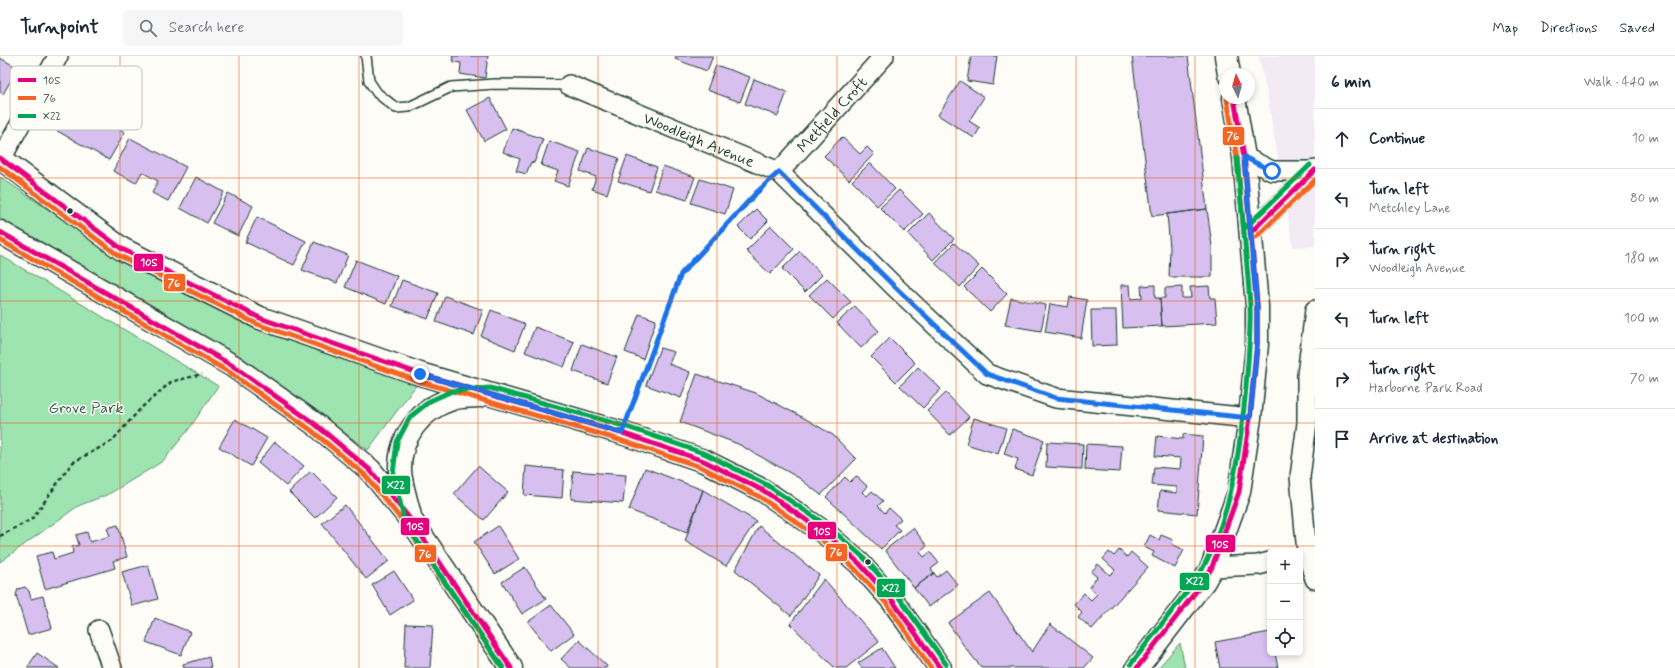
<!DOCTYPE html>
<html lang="en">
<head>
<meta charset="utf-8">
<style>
  body { margin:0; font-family:Mynerve,sans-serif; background:#f6f6f7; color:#1f2937 }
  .controls { position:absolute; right:12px; bottom:12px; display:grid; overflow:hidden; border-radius:6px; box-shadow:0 2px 6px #0003 }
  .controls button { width:36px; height:36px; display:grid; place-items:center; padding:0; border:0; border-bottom:1px solid #e0e1e3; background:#fff; color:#1f2937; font:20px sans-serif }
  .compass { position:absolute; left:1219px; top:12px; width:36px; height:36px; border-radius:50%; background:#fff; box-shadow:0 2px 6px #0003; rotate:355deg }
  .stop { position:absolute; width:12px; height:12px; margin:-9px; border:3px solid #1a73e8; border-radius:50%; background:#fff }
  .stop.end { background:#1a73e8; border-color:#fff; box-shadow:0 1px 4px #0008 }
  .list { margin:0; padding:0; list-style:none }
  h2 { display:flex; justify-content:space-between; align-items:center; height:52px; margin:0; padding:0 16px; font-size:17px }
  h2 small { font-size:13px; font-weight:400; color:#747a83 }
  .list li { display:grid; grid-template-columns:26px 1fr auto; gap:12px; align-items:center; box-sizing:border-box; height:60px; padding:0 16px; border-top:1px solid #e0e1e3 }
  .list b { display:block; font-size:15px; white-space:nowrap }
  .list p { margin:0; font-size:13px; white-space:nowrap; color:#747a83 }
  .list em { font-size:13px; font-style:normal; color:#747a83 }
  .icon { flex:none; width:22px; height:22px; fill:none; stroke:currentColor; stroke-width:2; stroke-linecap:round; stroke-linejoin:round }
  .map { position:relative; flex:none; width:1315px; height:612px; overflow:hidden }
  header { display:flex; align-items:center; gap:24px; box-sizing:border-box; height:56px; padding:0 20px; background:#fff; border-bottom:1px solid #e0e1e3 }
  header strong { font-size:19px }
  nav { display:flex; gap:22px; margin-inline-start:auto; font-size:14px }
  .search { width:280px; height:36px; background:#f6f6f7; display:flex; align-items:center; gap:10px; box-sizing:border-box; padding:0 14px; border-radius:6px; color:#747a83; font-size:15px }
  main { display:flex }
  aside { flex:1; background:#fff }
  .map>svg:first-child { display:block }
</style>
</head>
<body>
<header>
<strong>Turnpoint</strong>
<div class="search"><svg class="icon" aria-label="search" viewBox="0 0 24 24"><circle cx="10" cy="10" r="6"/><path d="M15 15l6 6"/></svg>Search here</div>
<nav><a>Map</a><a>Directions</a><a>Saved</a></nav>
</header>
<main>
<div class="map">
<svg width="1315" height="612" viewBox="0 0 1315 612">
  <rect width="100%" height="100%" fill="#fdfcf7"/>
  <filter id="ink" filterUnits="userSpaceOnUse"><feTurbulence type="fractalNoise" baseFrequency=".025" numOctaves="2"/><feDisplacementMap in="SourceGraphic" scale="8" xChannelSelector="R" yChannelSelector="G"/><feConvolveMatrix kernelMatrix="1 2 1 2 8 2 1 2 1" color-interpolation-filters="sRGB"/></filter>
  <g filter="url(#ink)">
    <path fill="#f2eaf5" d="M1259,0H1315V190L1293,191L1267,38Z"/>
    <path fill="#9ee4b0" stroke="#5e9072" d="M0,121L121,203L417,328L368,394L246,305L0,162Z
      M0,199L218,330L189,373L163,405L109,438L78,450L0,506Z
      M1180,587L1185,612H1158Z"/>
    <path fill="#d7bfef" stroke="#1f3d34" d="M452,0H488L485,22L460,18L461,7L454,6Z
      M676,0H713L707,15L675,3Z
      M971,0H997L993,29L967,25Z
      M1132,0H1188L1207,153L1152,160Z
      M0,2L18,12L3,38L0,36Z
      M716,9L750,21L740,46L707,34Z
      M754,23L787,36L778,60L745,48Z
      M960,25L984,41L969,65L980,72L974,82L938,59Z
      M490,42L506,73L484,85L467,54Z
      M68,44L125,76L109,104L52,72Z
      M512,72L543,83L534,107L531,106L526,118L516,115L520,103L503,96Z
      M842,81L860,98L867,91L874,98L849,124L824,100Z
      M130,82L186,111L168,145L152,137L158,125L142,116L136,127L113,115Z
      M549,85L580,96L568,130L554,125L558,115L541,109Z
      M588,92L619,102L607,138L592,133L596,121L580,115Z
      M627,100L657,111L649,135L618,125Z
      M870,107L895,133L877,150L852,125Z
      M663,110L695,121L687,144L655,134Z
      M196,121L224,136L207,167L180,152Z
      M700,123L733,134L725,158L691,147Z
      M899,134L923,158L904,176L880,152Z
      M228,137L253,150L238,180L212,167Z
      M756,153L768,165L750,183L738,171Z
      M1207,153L1212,190V221H1169L1170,192L1167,158Z
      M929,157L954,183L933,204L908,178Z
      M257,161L306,185L294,209L245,186Z
      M771,170L794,193L770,218L746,195Z
      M314,186L348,199L337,227L302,214Z
      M954,187L979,210L960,231L935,207Z
      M800,195L822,219L805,236L782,213Z
      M356,204L397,220L386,248L345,231Z
      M982,213L1007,238L990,256L964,231Z
      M827,222L851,246L833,263L809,239Z
      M402,224L438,237L428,263L392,250Z
      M1121,229H1130L1131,243L1142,242L1141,230L1155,229V242H1160L1162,270L1123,272Z
      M1209,230L1210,242H1215L1217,267L1162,270L1160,242H1165V232L1182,231V242H1191L1190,231Z
      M445,240L483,254L474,279L436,266Z
      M1070,241L1087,244L1081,282L1045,276L1050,248L1068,251Z
      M1011,242L1046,249L1041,275L1005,269Z
      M855,250L879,275L861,292L837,267Z
      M491,254L525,268L515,294L481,280Z
      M1091,254H1116L1117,289L1092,290Z
      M639,258L656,264L643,303L625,296Z
      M535,271L574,286L564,311L525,296Z
      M890,282L915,307L896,326L871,301Z
      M582,288L617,301L607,327L573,315Z
      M660,292L674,296L669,308L690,316L681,342L646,329Z
      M918,311L941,333L923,352L900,330Z
      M697,318L756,337L804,362L833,379L856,403L821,439L799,422L738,388L680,366Z
      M946,337L969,361L950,379L927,355Z
      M974,362L1006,372L998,398L966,388Z
      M235,363L267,382L251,410L219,391Z
      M1012,373L1044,384L1032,419L1015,413L1018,403L1004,398Z
      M1183,378L1203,380L1197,458L1158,454L1160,435L1177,437V431L1152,429L1154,411L1180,413L1181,402L1155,400L1157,380L1183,383Z
      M275,386L304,410L286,430L258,407Z
      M1047,386L1083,388L1082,413L1046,411Z
      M1086,388L1122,390L1120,416L1085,414Z
      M478,410L508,436L484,464L454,438Z
      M526,410L564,414L562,442L524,439Z
      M645,412L703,434L687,476L629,454Z
      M311,415L337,441L315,462L289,436Z
      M573,415L626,419L623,447L571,443Z
      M856,420L867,430L862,436L867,440L872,435L883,445L878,450L885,457L889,452L901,463L894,469L900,474L881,493L826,441L845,421L850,426Z
      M703,434L756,465L726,510L685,485Z
      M345,449L389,505L366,523L322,467Z
      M118,469L127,501L113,505L115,512L45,533L36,500L52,496L54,503L73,497L72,491L79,489L76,479L87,476L90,486L110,480L107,472Z
      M498,470L519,503L495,518L474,486Z
      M759,470L819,519L791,560L735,514Z
      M913,472L927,490L920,496L924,501L930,496L939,507L931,513L934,517L914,532L885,494Z
      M1150,479L1159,484L1161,479L1173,484L1172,488L1184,494L1175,512L1152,500L1154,496L1144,491Z
      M1119,494L1127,501L1131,496L1148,511L1092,573L1078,561L1082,556L1074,548L1084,537L1091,544L1097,538L1089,531L1097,521L1091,516L1098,508L1110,519L1115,514L1103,503L1109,496L1114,500Z
      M148,509L158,543L132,550L122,516Z
      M525,511L546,543L522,558L502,526Z
      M946,514L958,529L929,551L914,532L934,517L937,521Z
      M394,515L413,544L390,559L372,529Z
      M824,523L879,586L846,612H835L790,568Z
      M25,531L29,535L31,543L43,540L52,572L28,579L16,539L18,533Z
      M990,537L1032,596L1050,568L1093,602L1084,612H982L967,594L948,567Z
      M551,549L574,578L551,595L528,566Z
      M155,562L190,576L181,599L146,586Z
      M406,568L433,569L430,612H404Z
      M1270,576V597H1275L1278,612H1220L1215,586Z
      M579,584L607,610L606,612H571L561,603Z
      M882,592L895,612H862L858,607Z
      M37,597L59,612H27Z
      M209,601L211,612H184L183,608Z"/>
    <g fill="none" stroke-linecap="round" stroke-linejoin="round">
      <defs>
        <path id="lane" d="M366,0L369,25L377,37L396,52L409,51L451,31L495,28L569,29"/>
        <g id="street">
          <path id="s1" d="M569,29L779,116L894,230L987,318L1056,342L1250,362"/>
          <path d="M1244,101L1272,115H1314"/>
          <path d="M1,103L58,0"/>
          <path id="s2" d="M779,116L884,0"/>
          <path d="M1251,176L1315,114"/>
          <path d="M1315,254L1307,319V367L1300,421L1307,497L1315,523"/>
          <path d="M1212,511L1258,509L1270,506"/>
          <path d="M99,574L112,612"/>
        </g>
        <path id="secondary" d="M1226,0L1229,18
          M1137,612L1204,525L1212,511L1239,436L1250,362L1257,288V250L1244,101L1234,42"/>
        <path id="primary" d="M0,102L122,193L260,262L420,318L622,377L704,405L764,435L825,477L859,507L892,544L940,612
          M0,176L233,310L315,368L370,414L411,464L511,612
          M410,460C407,446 401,429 400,415C399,381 420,353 452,343C460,340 471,341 479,340"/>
      </defs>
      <use href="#lane" stroke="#1f3d34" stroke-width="12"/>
      <use href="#street" stroke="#1f3d34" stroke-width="22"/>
      <use href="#secondary" stroke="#1f3d34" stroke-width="25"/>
      <use href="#primary" stroke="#1f3d34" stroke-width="25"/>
      <path stroke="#1f3d34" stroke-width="2.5" stroke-dasharray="4 3" stroke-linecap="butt" d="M630,356L681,218L763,131
        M0,480L32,463L72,407L112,385L141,352L171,326L202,318"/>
      <use href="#lane" stroke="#fdfcf7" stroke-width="9"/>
      <use href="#street" stroke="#fdfcf7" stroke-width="19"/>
      <use href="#secondary" stroke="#fdfcf7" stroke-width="22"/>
      <use href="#primary" stroke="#fdfcf7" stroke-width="22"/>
      <defs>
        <path id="bus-1" d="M0,102L122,193L260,262L420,318L622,377L704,405L764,435L825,477L859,507L892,544L940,612
          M0,176L233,310L315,368L370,414L411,464L511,612
          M1251,176L1315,114
          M1137,612L1204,525L1212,511L1239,436L1250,362L1257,288V250L1244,101L1234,42"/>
        <path id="bus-2" d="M1227,43L1237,102L1244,177
          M0,111L118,199L257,268L418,325L620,384L701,411L760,441L821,483L854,512L887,548L931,612
          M1256,181L1315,124
          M0,184L229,316L311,374L365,419L405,468L503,612"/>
        <path id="bus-3" d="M1246,171L1310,109
          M1131,608L1198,521C1231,464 1240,396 1246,331C1248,304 1251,277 1250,250C1247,200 1241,151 1237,102
          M503,612L405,467L393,417L397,386L410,361L430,345L452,335L490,332L624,370L706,398L767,429L829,471L864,502L898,540L946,608"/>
      </defs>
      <use href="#bus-1" stroke="#fdfcf7" stroke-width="8"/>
      <use href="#bus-2" stroke="#fdfcf7" stroke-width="8"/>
      <use href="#bus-3" stroke="#fdfcf7" stroke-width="8"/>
      <use href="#bus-1" stroke="#e5007d" stroke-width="5"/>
      <use href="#bus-2" stroke="#f26522" stroke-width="5"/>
      <use href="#bus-3" stroke="#00a651" stroke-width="5"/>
    </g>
  </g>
  <g fill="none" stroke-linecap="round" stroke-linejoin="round" filter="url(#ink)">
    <path stroke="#1a73e8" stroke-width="5" d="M420,318L622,377L681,218L757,136L779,116L894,230L987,318L1056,342L1250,362L1257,288V250L1244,101L1272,115"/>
  </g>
  <path fill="none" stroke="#e8590c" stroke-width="1" stroke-opacity="0.55" d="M120,0V612M239,0V612M359,0V612M478,0V612M598,0V612M717,0V612M837,0V612M956,0V612M1076,0V612M1195,0V612M0,122H1315M0,245H1315M0,367H1315M0,490H1315"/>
  <g fill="#1f3d34" stroke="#fdfcf7" stroke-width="1.5">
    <circle cx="70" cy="155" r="3.5"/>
    <circle cx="868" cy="506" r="3.5"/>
  </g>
  <g text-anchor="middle" stroke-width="3" stroke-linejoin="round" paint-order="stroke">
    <g font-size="16" fill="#1f3d34" stroke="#fdfcf7">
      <text dy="6" stroke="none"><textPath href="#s2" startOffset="78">Metfield Croft</textPath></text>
      <text dy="6" stroke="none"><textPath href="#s1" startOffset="141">Woodleigh Avenue</textPath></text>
    </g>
    <g font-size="16" fill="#385e4d" stroke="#fdfcf7">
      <text x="86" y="357">Grove Park</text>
    </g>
  </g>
  <rect x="10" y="10" width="132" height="64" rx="6" fill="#fdfcf7" stroke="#bac3bc" stroke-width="1"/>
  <rect x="18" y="22" width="18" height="4" fill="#e5007d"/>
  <rect x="18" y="40" width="18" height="4" fill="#f26522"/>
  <rect x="18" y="58" width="18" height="4" fill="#00a651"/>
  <g font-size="11" fill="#1f3d34">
    <text x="43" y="28">10S</text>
    <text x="43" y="46">76</text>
    <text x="43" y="64">X22</text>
  </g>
  <g stroke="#fdfcf7" stroke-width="1.5">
    <rect x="1222" y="70" width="23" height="20" rx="4" fill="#f26522"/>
    <rect x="133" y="197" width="31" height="19" rx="4" fill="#e5007d"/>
    <rect x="163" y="217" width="23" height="19" rx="4" fill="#f26522"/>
    <rect x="381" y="419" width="30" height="20" rx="4" fill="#00a651"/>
    <rect x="400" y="461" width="30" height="19" rx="4" fill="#e5007d"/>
    <rect x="807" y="465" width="30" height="19" rx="4" fill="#e5007d"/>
    <rect x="1205" y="478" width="31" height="19" rx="4" fill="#e5007d"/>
    <rect x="825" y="487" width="23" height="19" rx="4" fill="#f26522"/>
    <rect x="414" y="488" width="23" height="19" rx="4" fill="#f26522"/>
    <rect x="1179" y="516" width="31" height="19" rx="4" fill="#00a651"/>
    <rect x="876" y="522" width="30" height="20" rx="4" fill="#00a651"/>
  </g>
  <g font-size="11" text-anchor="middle" font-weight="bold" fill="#fff">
    <text x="1233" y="84">76</text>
    <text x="149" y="210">10S</text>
    <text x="174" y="231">76</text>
    <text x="396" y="433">X22</text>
    <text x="415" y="474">10S</text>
    <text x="822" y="479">10S</text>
    <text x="1220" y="492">10S</text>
    <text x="836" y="500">76</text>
    <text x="425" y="502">76</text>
    <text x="1195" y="529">X22</text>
    <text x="891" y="536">X22</text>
  </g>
</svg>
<div class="controls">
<button>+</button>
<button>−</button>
<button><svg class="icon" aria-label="locate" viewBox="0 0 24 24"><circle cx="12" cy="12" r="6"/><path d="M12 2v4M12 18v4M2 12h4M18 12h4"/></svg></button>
</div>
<svg class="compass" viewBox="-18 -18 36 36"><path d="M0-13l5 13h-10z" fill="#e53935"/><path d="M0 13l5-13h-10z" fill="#747a83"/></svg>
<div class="stop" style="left:1272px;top:115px"></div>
<div class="stop end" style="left:420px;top:318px"></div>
</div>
<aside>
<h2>6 min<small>Walk · 440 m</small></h2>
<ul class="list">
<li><svg class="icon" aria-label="ahead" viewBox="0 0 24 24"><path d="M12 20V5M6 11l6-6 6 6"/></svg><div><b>Continue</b></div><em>10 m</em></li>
<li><svg class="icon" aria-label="left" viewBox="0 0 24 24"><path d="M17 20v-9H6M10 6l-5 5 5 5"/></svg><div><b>Turn left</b><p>Metchley Lane</p></div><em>80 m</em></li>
<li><svg class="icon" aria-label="right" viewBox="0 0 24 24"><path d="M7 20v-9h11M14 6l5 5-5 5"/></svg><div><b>Turn right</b><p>Woodleigh Avenue</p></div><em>180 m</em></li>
<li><svg class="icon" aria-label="left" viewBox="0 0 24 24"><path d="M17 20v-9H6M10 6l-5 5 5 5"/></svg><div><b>Turn left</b></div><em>100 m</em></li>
<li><svg class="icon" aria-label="right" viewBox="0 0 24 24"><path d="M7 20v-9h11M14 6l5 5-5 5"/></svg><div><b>Turn right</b><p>Harborne Park Road</p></div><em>70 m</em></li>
<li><svg class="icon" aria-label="arrive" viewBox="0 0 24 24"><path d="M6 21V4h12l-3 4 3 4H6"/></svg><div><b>Arrive at destination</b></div></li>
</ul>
</aside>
</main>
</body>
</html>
